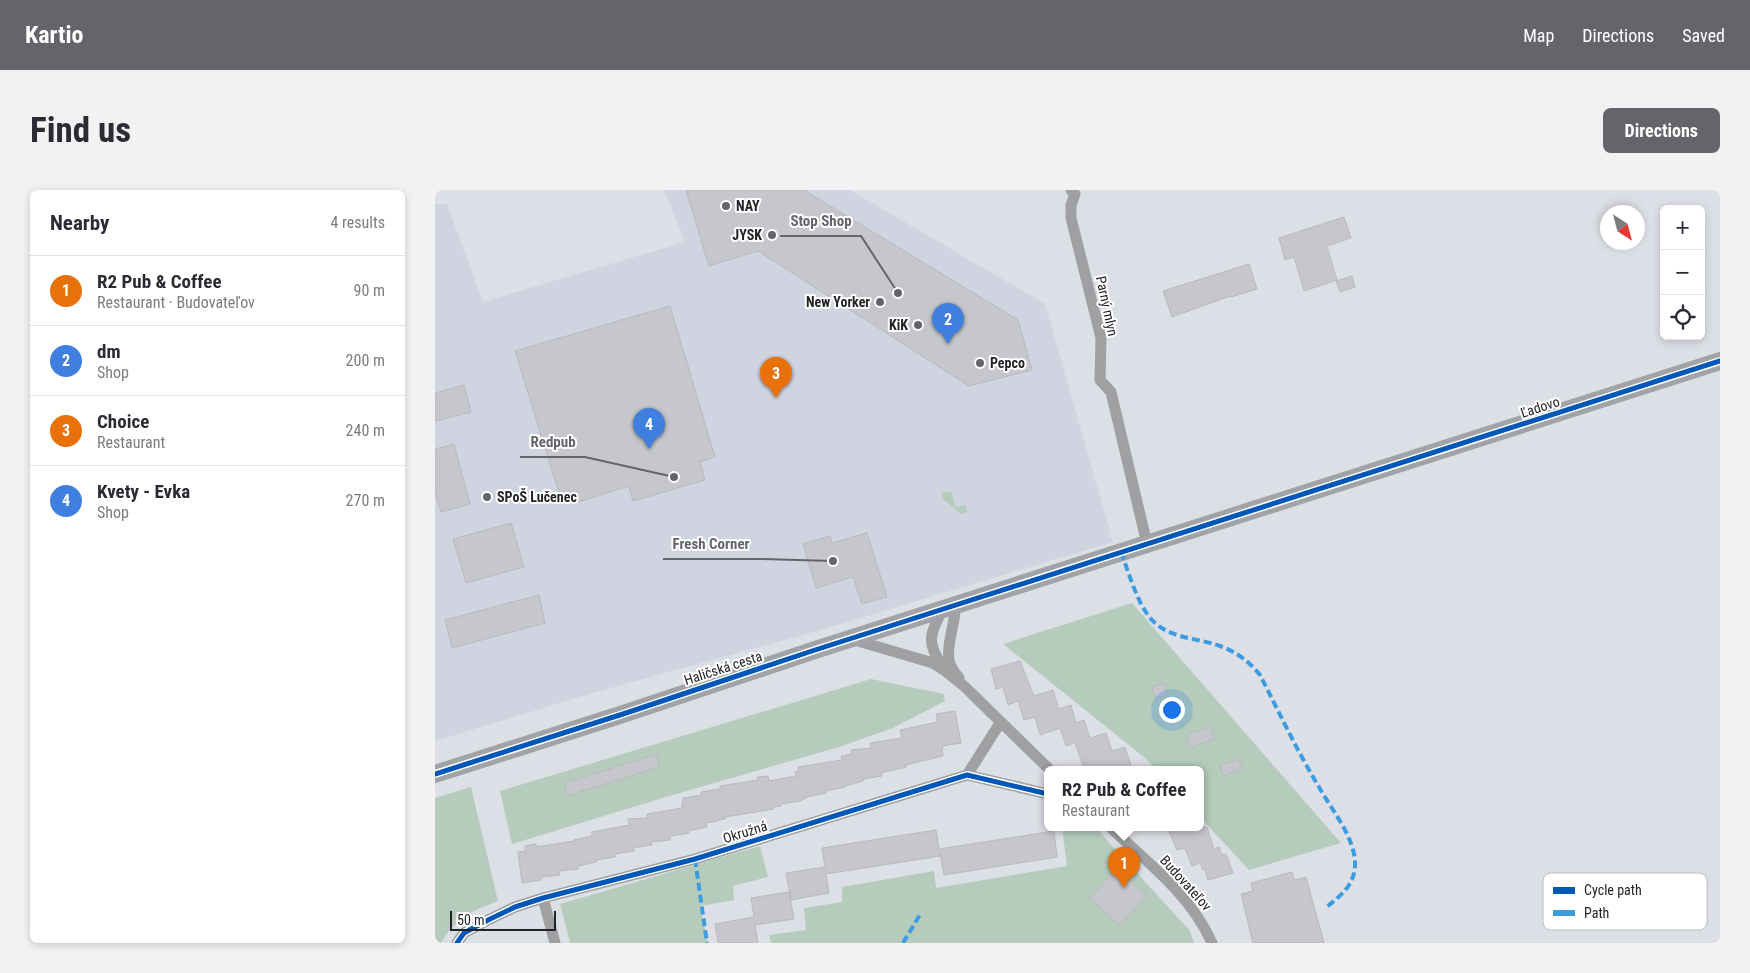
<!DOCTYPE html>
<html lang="en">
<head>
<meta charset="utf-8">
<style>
  body { margin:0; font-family:"Roboto Condensed",sans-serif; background:#f2f2f3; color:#2b2b33 }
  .controls { position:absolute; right:15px; top:15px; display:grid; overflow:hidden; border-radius:8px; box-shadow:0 2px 8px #0003 }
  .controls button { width:45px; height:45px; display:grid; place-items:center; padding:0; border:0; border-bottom:1px solid #e1e1e2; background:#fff; color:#2b2b33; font:25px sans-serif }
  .compass { position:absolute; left:1165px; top:15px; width:45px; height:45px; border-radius:50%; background:#fff; box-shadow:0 2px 8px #0003; rotate:144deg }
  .scale { position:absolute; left:15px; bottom:12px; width:106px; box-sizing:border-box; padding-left:5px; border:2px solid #212327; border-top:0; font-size:14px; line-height:18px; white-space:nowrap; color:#212327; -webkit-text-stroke:4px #fff; paint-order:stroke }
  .you { position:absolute; left:736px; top:519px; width:18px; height:18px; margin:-12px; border:4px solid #fff; border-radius:50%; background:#1a73e8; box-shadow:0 0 0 8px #1a73e833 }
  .badge { display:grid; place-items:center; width:32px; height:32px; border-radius:50%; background:#63656a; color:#fff; font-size:16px; font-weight:700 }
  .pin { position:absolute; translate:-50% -41px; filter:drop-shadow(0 1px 2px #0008) }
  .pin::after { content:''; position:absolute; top:26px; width:18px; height:15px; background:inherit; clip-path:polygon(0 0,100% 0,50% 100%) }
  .popup { position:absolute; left:609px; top:576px; width:160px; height:65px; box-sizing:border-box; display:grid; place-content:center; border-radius:8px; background:#fff; filter:drop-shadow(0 1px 4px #0005); font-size:16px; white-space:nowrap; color:#7c7c81 }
  .popup b { font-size:19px; color:#2b2b33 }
  .popup::after { content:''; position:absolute; left:50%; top:100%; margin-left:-10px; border:10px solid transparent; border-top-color:#fff }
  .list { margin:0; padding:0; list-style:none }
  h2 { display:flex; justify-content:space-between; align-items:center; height:65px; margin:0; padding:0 20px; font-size:21px }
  h2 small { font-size:16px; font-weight:400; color:#7c7c81 }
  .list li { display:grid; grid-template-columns:32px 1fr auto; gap:15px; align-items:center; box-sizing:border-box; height:70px; padding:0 20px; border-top:1px solid #e1e1e2 }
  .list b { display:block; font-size:19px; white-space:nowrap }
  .list p { margin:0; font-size:16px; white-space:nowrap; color:#7c7c81 }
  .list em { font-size:16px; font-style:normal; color:#7c7c81 }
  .icon { flex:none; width:28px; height:28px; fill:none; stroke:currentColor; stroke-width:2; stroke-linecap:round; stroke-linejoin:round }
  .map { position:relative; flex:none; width:1285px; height:753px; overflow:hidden; border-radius:8px }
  header { display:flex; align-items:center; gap:30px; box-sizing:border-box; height:70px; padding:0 25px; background:#63656a; color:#fff }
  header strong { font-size:24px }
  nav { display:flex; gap:28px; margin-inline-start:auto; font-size:18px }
  .intro { display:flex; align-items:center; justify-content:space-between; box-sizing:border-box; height:120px; padding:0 30px }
  h1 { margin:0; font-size:35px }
  .button { padding:12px 22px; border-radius:8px; background:#63656a; color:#fff; font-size:18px; font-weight:700 }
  main { display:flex; gap:30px; padding:0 30px }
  aside { flex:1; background:#fff; border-radius:8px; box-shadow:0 2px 8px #0003 }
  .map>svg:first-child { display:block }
</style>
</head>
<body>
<header>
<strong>Kartio</strong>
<nav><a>Map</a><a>Directions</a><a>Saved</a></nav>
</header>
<div class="intro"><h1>Find us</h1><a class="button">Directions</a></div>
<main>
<aside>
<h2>Nearby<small>4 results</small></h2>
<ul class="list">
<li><span class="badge" style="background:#e8710a">1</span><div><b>R2 Pub &amp; Coffee</b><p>Restaurant · Budovateľov</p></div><em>90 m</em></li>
<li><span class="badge" style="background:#3f7fe0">2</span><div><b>dm</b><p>Shop</p></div><em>200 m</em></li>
<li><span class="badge" style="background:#e8710a">3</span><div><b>Choice</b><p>Restaurant</p></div><em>240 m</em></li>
<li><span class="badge" style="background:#3f7fe0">4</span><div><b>Kvety - Evka</b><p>Shop</p></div><em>270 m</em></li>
</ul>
</aside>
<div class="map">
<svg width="1285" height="753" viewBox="0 0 1285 753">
  <rect width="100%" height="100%" fill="#dddfe6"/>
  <path fill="#d0d4e1" d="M229,0H415L610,114L678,352L379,442L161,502L0,551V14H12L48,112L250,52Z"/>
  <path fill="#b5ccbc" d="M516,301L521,317L530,315L532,321L530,323L526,324L509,310L506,303Z
    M697,413L906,653L814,680L765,627V579H721L710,568L568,454Z
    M436,489L509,504L510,511L458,538L404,557L241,604L77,654L65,601Z
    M36,597L63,711C38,720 19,729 6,753H0V608Z
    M627,637H660L755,741L759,753H336L334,745L371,740L369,718L407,712V697L499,681L501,698L632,676Z
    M325,656L333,687L298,696L299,710L265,716L273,753H135L125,714Z"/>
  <path fill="#c6c7cc" stroke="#b9b8bd" d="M251,0H369L583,130L597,180L534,196L323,61L274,76Z
    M909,27L916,48L892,56L902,90L869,101L859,67L850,70L844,48Z
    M814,74L822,99L796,107L795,106L737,127L728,101Z
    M917,86L920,97L905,102L901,91Z
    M235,116L280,267L265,272L270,290L198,311L194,296L143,312L134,300L124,303L80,161Z
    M29,195L36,222L0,231V203Z
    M19,254L35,314L6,322L0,302V259Z
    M76,333L89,377L31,393L18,349Z
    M432,343L452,407L427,414L418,387L381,398L368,354L395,346L397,353Z
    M104,405L110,433L17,458L10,430Z
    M585,471L599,506L618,500L624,519L636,515L641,533L649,530L655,548L671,543L677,561L690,557L697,579H649L640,553L631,556L625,538L605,545L600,527L589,530L583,511L573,515L568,497L561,499L556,479Z
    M729,493L733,505L720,508L717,497Z
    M520,521L526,553L507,556L508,566L471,575V577L446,583L447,586L428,589V591L410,596V597L390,601L391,603L371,607V608L365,611L346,614V616L338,617L339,619L290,627V629L283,630V631L271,633L272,637L253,641L254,643L235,646V650L216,652L217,655L198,658L199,661L180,664V667L161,670V672L143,676V679L124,681L125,685L106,687V690L87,693L83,662L91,661L90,656L101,654V657L139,651V650L157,646V642L194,635L193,629L213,628L212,624L247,618L248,608L267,605L266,602L285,599V596L323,590L322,587L333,586L334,591L361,586L360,582L364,581L363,577L407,570L406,566L417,564L416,560L436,558L435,553L467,548L465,540L503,532L501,524Z
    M776,537L779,549L756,557L752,544Z
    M222,564L224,577L132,606L130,593Z
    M804,569L807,579L788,586L785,575Z
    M732,637H772L779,659L784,657L787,665L791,664L798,683L773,690L770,679L768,680L765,673L757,676L750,658L742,660Z
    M501,640L504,659L619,641L622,667L509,685L505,663V666L391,684L394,703L356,710L351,683L390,677L387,658Z
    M682,678L712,706L684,735L655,708Z
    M857,682L859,690L871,687L889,753H818L806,704L818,701L816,693Z
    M354,702L359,729L320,735L323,753H283L280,734L319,727L316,708Z"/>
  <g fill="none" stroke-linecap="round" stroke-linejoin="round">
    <path stroke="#9ea0a2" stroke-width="11" d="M636,0L640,4L636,15V28L666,148L665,190L676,202L712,354
      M520,415C521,434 511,452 514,470C515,477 520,483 524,488
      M508,419C494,446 491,452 509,479
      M416,449L498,473L509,480L529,496L614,579
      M532,585L565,533
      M675,637C712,672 756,705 777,753
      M108,708L120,753
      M22,753L29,743L53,730L80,717L108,708L260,669L532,585L613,604"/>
    <path stroke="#a1a3a6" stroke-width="18" d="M0,584L188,524L380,460L1285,171"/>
    <path stroke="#3c9ce0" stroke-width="4" stroke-dasharray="8 4" stroke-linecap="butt" d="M686,362C694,383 703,417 719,432C737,449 763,448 785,456C801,462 814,471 825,485C844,522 862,561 884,597C896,619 919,646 920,672C921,694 906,706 890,718
      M260,669L272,753
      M468,753L486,723"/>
    <defs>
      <path id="cycleway" d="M0,584L188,524L380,460L1285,171
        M22,753L29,743L53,730L80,717L108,708L260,669L532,585L613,604"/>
    </defs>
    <use href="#cycleway" stroke="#fff" stroke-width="8"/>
    <use href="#cycleway" stroke="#0057b8" stroke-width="5"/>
  </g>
  <g fill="#63656a" stroke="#fff" stroke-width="2">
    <circle cx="291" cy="16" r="5"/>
    <circle cx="337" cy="45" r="5"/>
    <circle cx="445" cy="112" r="5"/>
    <circle cx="483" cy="135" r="5"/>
    <circle cx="545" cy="173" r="5"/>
    <circle cx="52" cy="307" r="5"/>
  </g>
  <g text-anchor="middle" stroke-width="4" stroke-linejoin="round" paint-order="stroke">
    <g font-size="14" font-weight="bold" fill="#212327" stroke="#fff" text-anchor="start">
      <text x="301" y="21">NAY</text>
      <text x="327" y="50" text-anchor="end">JYSK</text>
      <text x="435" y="117" text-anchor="end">New Yorker</text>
      <text x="473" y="140" text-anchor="end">KiK</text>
      <text x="555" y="178">Pepco</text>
      <text x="62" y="312">SPoŠ Lučenec</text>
    </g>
    <g font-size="14" fill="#212327" stroke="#fff">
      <text transform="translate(672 116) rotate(78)" y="5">Parný mlyn</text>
      <text transform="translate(1105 217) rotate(-18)" y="5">Ľadovo</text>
      <text transform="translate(288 478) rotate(-18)" y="5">Haličská cesta</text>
      <text transform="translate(310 642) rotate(-17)" y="5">Okružná</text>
      <text transform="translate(751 693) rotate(48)" y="5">Budovateľov</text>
    </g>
  </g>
  <rect x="1108" y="683" width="164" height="57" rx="8" fill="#fff" stroke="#bcbdbe" stroke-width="1"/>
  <rect x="1118" y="697" width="22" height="7" fill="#0057b8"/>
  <rect x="1118" y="720" width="22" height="6" fill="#3c9ce0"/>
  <g font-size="14" fill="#212327">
    <text x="1149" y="705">Cycle path</text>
    <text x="1149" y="728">Path</text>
  </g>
  <path fill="none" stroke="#63656a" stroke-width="2" d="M463 103L426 46H345M239 287L150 267H85M398 371L325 369H228"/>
  <g fill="#63656a" stroke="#fff" stroke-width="2">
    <circle cx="463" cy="103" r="5"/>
    <circle cx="239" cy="287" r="5"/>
    <circle cx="398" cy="371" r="5"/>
  </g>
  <g font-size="15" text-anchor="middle" font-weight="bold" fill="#63656a" stroke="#fff" stroke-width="4" stroke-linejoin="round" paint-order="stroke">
    <text x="386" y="36">Stop Shop</text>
    <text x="118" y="257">Redpub</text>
    <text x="276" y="359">Fresh Corner</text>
  </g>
</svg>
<div class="controls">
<button>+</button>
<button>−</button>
<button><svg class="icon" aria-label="locate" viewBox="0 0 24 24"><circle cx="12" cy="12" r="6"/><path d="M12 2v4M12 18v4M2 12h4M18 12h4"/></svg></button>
</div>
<svg class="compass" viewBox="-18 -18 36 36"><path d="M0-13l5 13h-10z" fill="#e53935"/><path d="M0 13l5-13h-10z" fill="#7c7c81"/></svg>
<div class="scale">50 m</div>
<div class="you"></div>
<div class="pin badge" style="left:689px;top:698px;background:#e8710a">1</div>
<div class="popup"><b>R2 Pub &amp; Coffee</b>Restaurant</div>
<div class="pin badge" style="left:513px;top:154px;background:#3f7fe0">2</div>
<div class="pin badge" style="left:341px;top:208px;background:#e8710a">3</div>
<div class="pin badge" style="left:214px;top:259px;background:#3f7fe0">4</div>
</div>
</main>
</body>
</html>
